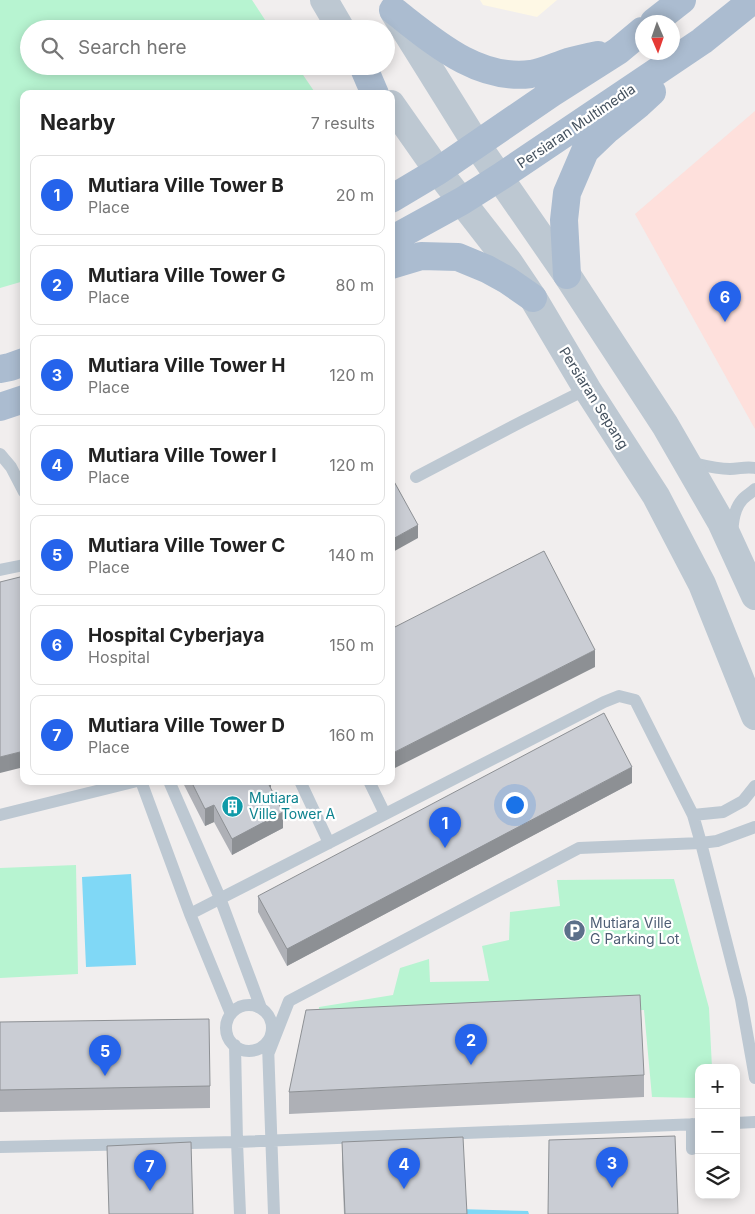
<!DOCTYPE html>
<html lang="en">
<head>
<meta charset="utf-8">
<style>
  body { margin:0; font-family:Inter,sans-serif; background:#f6f6f6; color:#222 }
  .controls { position:absolute; right:15px; bottom:15px; display:grid; overflow:hidden; border-radius:10px; box-shadow:0 2px 12px #0003 }
  .controls button { width:45px; height:45px; display:grid; place-items:center; padding:0; border:0; border-bottom:1px solid #e0e0e0; background:#fff; color:#222; font:25px sans-serif }
  .compass { position:absolute; left:635px; top:15px; width:45px; height:45px; border-radius:50%; background:#fff; box-shadow:0 2px 12px #0003; rotate:178deg }
  .you { position:absolute; left:514px; top:804px; width:18px; height:18px; margin:-12px; border:4px solid #fff; border-radius:50%; background:#1a73e8; box-shadow:0 0 0 8px #1a73e833 }
  .badge { display:grid; place-items:center; width:32px; height:32px; border-radius:50%; background:#2563eb; color:#fff; font-size:16px; font-weight:700 }
  .pin { position:absolute; translate:-50% -41px; filter:drop-shadow(0 1px 2px #0008) }
  .pin::after { content:''; position:absolute; top:26px; width:18px; height:15px; background:inherit; clip-path:polygon(0 0,100% 0,50% 100%) }
  .list { margin:0; padding:0; list-style:none }
  h2 { display:flex; justify-content:space-between; align-items:center; height:65px; margin:0; padding:0 20px; font-size:21px }
  h2 small { font-size:16px; font-weight:400; color:#767676 }
  .list li { display:grid; grid-template-columns:32px 1fr auto; gap:15px; align-items:center; box-sizing:border-box; height:80px; margin:0 10px 10px; padding:0 10px; border:1px solid #e0e0e0; border-radius:10px }
  .list b { display:block; font-size:19px; white-space:nowrap }
  .list p { margin:0; font-size:16px; white-space:nowrap; color:#767676 }
  .list em { font-size:16px; font-style:normal; color:#767676 }
  .icon { flex:none; width:28px; height:28px; fill:none; stroke:currentColor; stroke-width:2; stroke-linecap:round; stroke-linejoin:round }
  .map { position:relative; flex:none; width:755px; height:1214px; overflow:hidden }
  .search { position:absolute; background:#fff; box-shadow:0 2px 12px #0003; left:20px; top:20px; width:375px; height:55px; display:flex; align-items:center; gap:12px; box-sizing:border-box; padding:0 18px; border-radius:28px; color:#767676; font-size:19px }
  .panel { position:absolute; background:#fff; box-shadow:0 2px 12px #0003; left:20px; top:90px; width:375px; height:695px; border-radius:10px }
  .map>svg:first-child { display:block }
</style>
</head>
<body>
<div class="map">
<svg width="755" height="1214" viewBox="0 0 755 1214">
  <rect width="100%" height="100%" fill="#f1eeee"/>
  <path fill="#fef8e5" d="M480,0H557L537,17L483,5Z"/>
  <path fill="#fee0dc" d="M755,111V429L635,214Z"/>
  <path fill="#b7f4d1" d="M0,0H252L271,29H29V66H297L316,94H24V281L0,288Z
    M76,865L78,974L0,978V868Z
    M674,879L709,1008L712,1068H699V1098L652,1097L644,1010L318,1026L319,1007L393,995L400,968L429,959L430,982L489,981L482,946L509,940L510,912L560,906L557,880Z"/>
  <path fill="#80d8f6" d="M131,874L136,965L86,967L82,877Z
    M458,1209L528,1211L529,1214H457Z"/>
  <g fill="none" stroke-linecap="round" stroke-linejoin="round">
    <path stroke="#bdc8d2" stroke-width="12" d="M0,454L11,467L24,492
      M689,462C702,465 716,469 730,469C739,469 746,466 755,468
      M416,477L523,421L587,389
      M732,533C733,522 734,509 742,500C745,496 751,493 755,489
      M0,570L24,565
      M141,781L190,914L231,1014
      M169,781L220,898L261,1008
      M300,781L329,843
      M369,781L385,814
      M0,815L137,781
      M693,815L723,812L743,801L755,786
      M190,914L604,702L619,696L635,700L693,815L701,843L741,999L755,1078
      M226 1028a23 23 0 1 1 46 0a23 23 0 1 1-46 0Z
      M268,1045L274,1214
      M269,1052L289,1001L579,848L701,843L717,841L755,827
      M736,1123L755,1122
      M692,1124V1149
      M0,1147L237,1142L235,1045
      M240,1214L237,1142L699,1124"/>
    <path stroke="#bdc8d2" stroke-width="28" d="M324,0L341,29
      M394,12L477,145L567,275L665,425L721,522L755,596
      M391,104L438,171L508,261L533,298L587,389L656,496L702,584L755,716"/>
    <path stroke="#abbcd0" stroke-width="28" d="M393,10C433,41 477,81 531,74C544,72 556,66 568,62C578,59 588,57 598,55
      M654,22L682,0
      M363,66L375,94
      M391,199L438,171L552,93L618,51L642,31
      M391,240L462,201L500,177L702,41L753,0
      M391,265L421,256L458,257L487,269L507,280L533,298
      M567,275L564,220L567,193L585,151L608,129L639,104L652,92
      M0,369L10,367L24,362
      M0,407L24,399"/>
  </g>
  <path fill="#aeb0b6" d="M182,781H271V787L270,788L283,828L232,855L214,822L205,826Z
    M632,783L287,966L258,912V896Z
    M0,1022L210,1086V1108L0,1112Z
    M644,1075V1097L289,1114V1092Z
    M342,1142L467,1214H344L342,1164Z"/>
  <path fill="#8d9094" d="M418,525V538L391,553V540Z
    M595,650V667L391,770V754Z
    M24,751V767L0,773V757Z
    M632,767V783L287,966V949Z
    M263,781H271V787L263,791Z
    M214,805V822L205,826V809Z
    M283,812V828L232,855V839Z"/>
  <path fill="#cacdd4" stroke="#8d9094" d="M391,476L418,525L391,540Z
    M544,551L595,650L391,754V629Z
    M24,576V751L0,757V582Z
    M604,713L632,767L287,949L258,896Z
    M191,781H267L283,812L232,839L214,805L205,809Z
    M640,995L644,1075L289,1092L306,1010Z
    M209,1019L210,1086L0,1090V1022Z
    M675,1136L678,1214H548L549,1140Z
    M463,1137L467,1214H345L342,1142Z
    M191,1142L193,1214H109L107,1146Z"/>
  <defs>
    <symbol id="building-disc" viewBox="-11 -11 22 22"><circle r="9.5" fill="#0f9aa8" stroke="#fff"/><path d="M-4-6H4V6H1V3H-1V6H-4ZM-2.5-4.3h1.7v1.8h-1.7ZM.8-4.3h1.7v1.8H.8ZM-2.5-1h1.7V.8h-1.7ZM.8-1h1.7V.8H.8Z" fill="#fff"/></symbol>
    <symbol id="parking-disc" viewBox="-11 -11 22 22"><circle r="9.5" fill="#5c6f8a" stroke="#fff"/><path d="M-3.5-5.5H1a3.5 3.5 0 0 1 0 7H-1V5.5H-3.5ZM-1-3.4V-.6H.8a1.4 1.4 0 0 0 0-2.8Z" fill="#fff"/></symbol>
  </defs>
  <g fill-rule="evenodd">
    <use href="#building-disc" x="220" y="794" width="25" height="25"/>
    <use href="#parking-disc" x="562" y="918" width="25" height="25"/>
  </g>
  <g text-anchor="middle" stroke-width="4.5" stroke-linejoin="round" paint-order="stroke">
    <g font-size="14" fill="#44515e" stroke="#fff">
      <text transform="translate(576 126) rotate(-34)" y="5">Persiaran Multimedia</text>
      <text transform="translate(594 398) rotate(58)" y="5">Persiaran Sepang</text>
    </g>
    <g font-size="14" fill="#0d838f" stroke="#fff" text-anchor="start">
      <text x="249" y="803">Mutiara<tspan x="249" dy="16">Ville Tower A</tspan></text>
    </g>
    <g font-size="14" fill="#4e5e75" stroke="#fff" text-anchor="start">
      <text x="590" y="928">Mutiara Ville<tspan x="590" dy="16">G Parking Lot</tspan></text>
    </g>
  </g>
</svg>
<div class="controls">
<button>+</button>
<button>−</button>
<button><svg class="icon" aria-label="layers" viewBox="0 0 24 24"><path d="M12 4l9 5-9 5-9-5zM3 14l9 5 9-5"/></svg></button>
</div>
<svg class="compass" viewBox="-18 -18 36 36"><path d="M0-13l5 13h-10z" fill="#e53935"/><path d="M0 13l5-13h-10z" fill="#767676"/></svg>
<div class="you"></div>
<div class="pin badge" style="left:445px;top:848px">1</div>
<div class="pin badge" style="left:471px;top:1065px">2</div>
<div class="pin badge" style="left:612px;top:1188px">3</div>
<div class="pin badge" style="left:404px;top:1189px">4</div>
<div class="pin badge" style="left:105px;top:1076px">5</div>
<div class="pin badge" style="left:725px;top:322px">6</div>
<div class="pin badge" style="left:150px;top:1191px">7</div>
<div class="search"><svg class="icon" aria-label="search" viewBox="0 0 24 24"><circle cx="10" cy="10" r="6"/><path d="M15 15l6 6"/></svg>Search here</div>
<section class="panel">
<h2>Nearby<small>7 results</small></h2>
<ul class="list">
<li><span class="badge">1</span><div><b>Mutiara Ville Tower B</b><p>Place</p></div><em>20 m</em></li>
<li><span class="badge">2</span><div><b>Mutiara Ville Tower G</b><p>Place</p></div><em>80 m</em></li>
<li><span class="badge">3</span><div><b>Mutiara Ville Tower H</b><p>Place</p></div><em>120 m</em></li>
<li><span class="badge">4</span><div><b>Mutiara Ville Tower I</b><p>Place</p></div><em>120 m</em></li>
<li><span class="badge">5</span><div><b>Mutiara Ville Tower C</b><p>Place</p></div><em>140 m</em></li>
<li><span class="badge">6</span><div><b>Hospital Cyberjaya</b><p>Hospital</p></div><em>150 m</em></li>
<li><span class="badge">7</span><div><b>Mutiara Ville Tower D</b><p>Place</p></div><em>160 m</em></li>
</ul>
</section>
</div>
</body>
</html>
